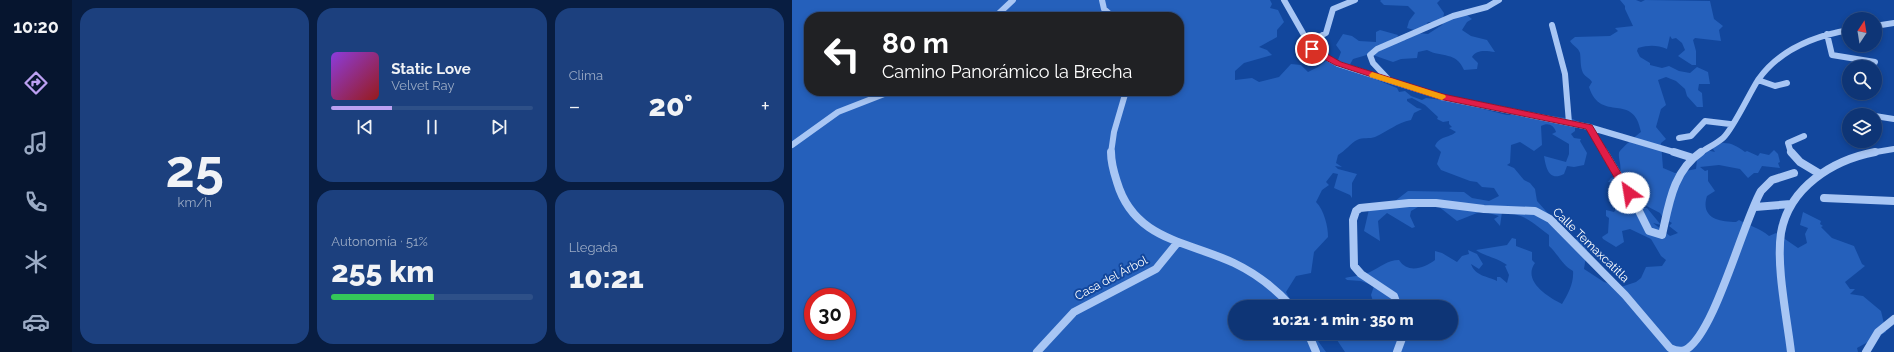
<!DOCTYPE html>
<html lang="es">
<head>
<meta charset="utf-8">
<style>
	body { margin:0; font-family:Raleway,sans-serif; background:#1c407e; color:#f1f3f6; height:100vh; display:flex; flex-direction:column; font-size:15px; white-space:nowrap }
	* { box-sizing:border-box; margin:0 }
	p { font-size:13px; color:#9babc5 }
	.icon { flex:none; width:22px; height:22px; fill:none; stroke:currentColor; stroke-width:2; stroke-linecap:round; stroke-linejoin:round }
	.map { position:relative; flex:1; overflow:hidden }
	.side { display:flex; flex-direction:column; gap:8px; padding:8px; background:#081d41; width:720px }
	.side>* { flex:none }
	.top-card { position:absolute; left:12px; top:12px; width:380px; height:84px; border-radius:16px; box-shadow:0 2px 6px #0003,0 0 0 1px #2e5088; background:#202124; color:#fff; overflow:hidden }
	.needle { width:26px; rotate:12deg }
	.fabs { position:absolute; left:1050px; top:12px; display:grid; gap:8px }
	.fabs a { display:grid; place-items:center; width:40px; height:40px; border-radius:50%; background:#0e3576; box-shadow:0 2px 6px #0003,0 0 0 1px #2e5088; font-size:20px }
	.speed { position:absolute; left:12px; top:288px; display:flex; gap:8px; font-size:20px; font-weight:700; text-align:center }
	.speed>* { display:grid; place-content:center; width:52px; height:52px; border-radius:50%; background:#0e3576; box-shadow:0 2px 6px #0003,0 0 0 1px #2e5088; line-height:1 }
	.speed .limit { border:6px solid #d22; background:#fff; color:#111 }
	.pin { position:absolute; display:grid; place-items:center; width:34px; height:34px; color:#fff; margin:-17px; border:2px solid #fff; border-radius:50%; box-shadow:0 1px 4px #0007 }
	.me { position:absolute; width:44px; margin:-22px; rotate:328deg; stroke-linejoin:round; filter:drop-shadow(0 0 3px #0008) }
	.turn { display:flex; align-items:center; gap:14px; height:84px; padding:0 12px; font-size:18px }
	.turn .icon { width:52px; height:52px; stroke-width:2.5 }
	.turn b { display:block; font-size:28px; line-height:34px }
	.big { font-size:30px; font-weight:800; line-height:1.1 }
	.side .card { flex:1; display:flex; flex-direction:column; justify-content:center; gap:6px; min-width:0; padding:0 14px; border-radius:16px; background:#1c407e }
	.side .dial { align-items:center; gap:0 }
	.dial b { font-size:52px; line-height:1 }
	.song { display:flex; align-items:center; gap:12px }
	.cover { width:48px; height:48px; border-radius:6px; background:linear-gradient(135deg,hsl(270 70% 55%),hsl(0 70% 35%)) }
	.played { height:4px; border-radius:2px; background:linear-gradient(90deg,#bca0f2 30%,#2e5088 30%) }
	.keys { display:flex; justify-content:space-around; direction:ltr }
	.heat { display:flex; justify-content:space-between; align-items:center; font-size:22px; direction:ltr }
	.charge { height:6px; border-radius:3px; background:linear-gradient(90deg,#34c759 51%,#2e5088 0) }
	.side .tiles { flex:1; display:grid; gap:8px; grid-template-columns:repeat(3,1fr) }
	.card:first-child { grid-row:span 2 }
	.trip { position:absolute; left:436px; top:300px; width:230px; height:40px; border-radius:20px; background:#0e3576; box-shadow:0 2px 6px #0003,0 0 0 1px #2e5088; font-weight:800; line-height:40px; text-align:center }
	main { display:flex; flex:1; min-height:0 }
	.tab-bar { display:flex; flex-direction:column; width:72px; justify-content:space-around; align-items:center; background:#06152f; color:#9babc5 }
	.tab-bar .icon { width:28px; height:28px }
	.tab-bar .selected { color:#bca0f2 }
	.tab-bar b { font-size:18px; color:#f1f3f6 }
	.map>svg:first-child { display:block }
	.green { fill:#2560bb; fill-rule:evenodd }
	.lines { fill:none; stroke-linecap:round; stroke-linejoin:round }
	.minor-far1 { stroke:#a8c6f4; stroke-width:6 }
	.minor { stroke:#a8c6f4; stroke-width:8 }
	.route { fill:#e11d48; stroke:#92132f }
	.slow { fill:#f59e0b }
	.labels { text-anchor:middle; stroke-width:4; stroke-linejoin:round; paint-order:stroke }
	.street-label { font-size:12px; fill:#fff; stroke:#12479d }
</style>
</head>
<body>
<main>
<nav class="tab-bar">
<b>10:20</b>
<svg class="icon selected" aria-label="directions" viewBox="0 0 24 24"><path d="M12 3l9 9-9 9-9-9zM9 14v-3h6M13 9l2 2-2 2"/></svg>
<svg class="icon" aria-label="music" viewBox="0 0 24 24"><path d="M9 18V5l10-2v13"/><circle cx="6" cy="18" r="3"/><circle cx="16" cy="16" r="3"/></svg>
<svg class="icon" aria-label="phone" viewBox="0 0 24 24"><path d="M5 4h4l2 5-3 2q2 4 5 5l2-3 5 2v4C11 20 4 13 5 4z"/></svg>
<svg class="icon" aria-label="climate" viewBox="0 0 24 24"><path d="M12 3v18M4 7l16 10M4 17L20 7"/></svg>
<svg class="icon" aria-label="car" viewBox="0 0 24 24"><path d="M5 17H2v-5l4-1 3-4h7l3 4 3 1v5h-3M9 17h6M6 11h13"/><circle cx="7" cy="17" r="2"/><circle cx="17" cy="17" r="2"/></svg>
</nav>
<section class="side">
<div class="tiles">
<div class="card dial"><b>25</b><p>km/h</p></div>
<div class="card">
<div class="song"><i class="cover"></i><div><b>Static Love</b><p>Velvet Ray</p></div></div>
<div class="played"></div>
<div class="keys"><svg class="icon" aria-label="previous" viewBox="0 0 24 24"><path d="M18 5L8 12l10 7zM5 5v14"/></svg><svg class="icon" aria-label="pause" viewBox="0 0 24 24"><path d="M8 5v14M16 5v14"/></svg><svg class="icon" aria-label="next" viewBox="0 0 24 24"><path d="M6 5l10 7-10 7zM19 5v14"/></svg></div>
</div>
<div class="card"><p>Clima</p>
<div class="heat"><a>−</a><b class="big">20°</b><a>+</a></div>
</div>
<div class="card"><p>Autonomía · 51%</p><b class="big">255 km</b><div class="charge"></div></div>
<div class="card"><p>Llegada</p><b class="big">10:21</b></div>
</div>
</section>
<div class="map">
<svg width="1102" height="352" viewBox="0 0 1102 352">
	<rect width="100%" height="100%" fill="#12479d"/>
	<path class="green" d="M0,0h478l2,4 -2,4 8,2 6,12 -7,8v7l-18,10 8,3 5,5 -28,8 -9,8v9l17,-2 7,4 20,-5 12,-13 10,1 7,7 10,-5 9,-7h11l3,-8 -5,-7 7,-11 9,2 7,5 17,1v-10l4,-2 18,5 -1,4 9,1 12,-7 10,1 14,-9 6,-10 15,-3 9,7 -5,3 -5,8 9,6 16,4 8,12c-9,-1 -18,-3 -23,5l6,6 -1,6 -13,1c-8,-19 -22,-12 -37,-20l-9,2 -1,6 -16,1 -8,3 -23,-8 -17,5 -5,9 49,20 2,4 6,-1 6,5 11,4 4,-2 25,3 56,14h38l28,4 7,4 -5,1v7l-4,3 3,4 7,1 -1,2 7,12 -3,12 -10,2 -7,-1 -3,8c-15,8 -18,-6 -20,-18l22,6 3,-8v-10l-17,-10 4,-2c-2,-7 -8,-10 -15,-6l1,19 -8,6 -14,-9 -9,3 -1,18 -3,2 7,3 10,12 6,3 5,6 2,12 31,35 20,7 -4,26 20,13 17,5 15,-5 5,-4 5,-11 16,-1 4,-6 -5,-4 -10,-17 -21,-10 -8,2 2,11 -8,5 -13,-8 -1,-2 6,-4 1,-15 -3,-2v-6l8,2 2,-3h13l2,-4 5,7 3,-5 8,1 14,17 -8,-2 17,13 8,-3 -9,-7 3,-3 -9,-5 -3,-5 -21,-11 -16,-21 -8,2 -7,-1 3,-4 9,-3c2,-11 -2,-15 -1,-22 0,-3 19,-19 22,-21 -7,-41 -40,-8 -52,-45l3,-5c-2,-4 -7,-5 -9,-9 -3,-7 -2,-13 -3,-20 -2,-6 -7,-7 -10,-12l5,-4 35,-1 8,-5 -3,-3 18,-2 -8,-17v-3l-5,-6h16l5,2 4,-2 65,1 4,18 9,7 -4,4 2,11 -26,-3 -2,2 3,11v14h-4l-14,-9 7,-6 -3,-7 -6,-5 -4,1 -2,-3 -3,13c-10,-4 -18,-4 -29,-1l-1,3 3,6 10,6v2l12,3 7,-2 10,5 11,2 7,-6 11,5 2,12h-11l-1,6 4,3 1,14h-6l-10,-11 -2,-7 -9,-8 -10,-4 -8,3 8,25 -5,4 -5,18 10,12 -5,4 2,25 12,5 21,-4 1,-9 9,-10 9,2 -4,-6c13,-6 23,-3 34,6l2,-1 11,5 2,-3 9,2 5,-5 4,4 2,8 -2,1 2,5 -18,-2 -4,7h-4l-6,5 -8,-9 -21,-4 -19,2 5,4 3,-1v11l7,10 -8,5c-7,22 12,26 29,26l3,-2c10,6 21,8 30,16l7,-3 22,15 9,-5 -2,-9 3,-6 -8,-3 3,-13 18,9 -1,3 3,2 -2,1 11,11 22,8 8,18 3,2 -20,16 5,7h5l-5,5 13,2 18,15 5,21 -29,16 1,4h-513l-8,-12v-7h14l4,3v-3h96v-26h-71l-6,-3 -3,-9 3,-9 -13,-5 -14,-1 -2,-2c8,-2 18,-2 25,-6 11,-5 17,-12 29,-12 9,14 25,8 36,0v-9l7,2 15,9 5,-6 7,-2 -1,-4 9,4 6,10 -4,5 -8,-5c4,12 16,12 26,17v-4h3l7,6 2,-8 -4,-9 2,-1c-11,-8 -21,-8 -31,-15l31,-5 5,-7 4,1v7l16,6v8l3,3c-13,18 13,34 27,41 6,-10 12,-21 11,-33 -11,-6 -15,-17 -24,-25v-11c-19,-14 -22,-20 -47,-23l-2,14 -6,-7 5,-3 -17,-5 -25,10 -19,-15 -13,-3 -14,8 -1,5 5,11 -3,1 -25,-15 -9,8 2,20 -16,-10 6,-26 25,-4 13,-10 56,1 8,6 17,3 10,-5 -5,-8 -12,-1 -5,-5 -7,-1 -29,-11 -4,-6 4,-12 -6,-6c4,-10 14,-8 21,-14l-7,-4 3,-1 -3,-3v-3l-6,1 -6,-3 1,-2 -13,-12 -13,-7 -5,1v2l10,7 5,1 -8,4 -3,7c-14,3 -23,11 -36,17 -5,2 -12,0 -18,3 -6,3 -12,11 -19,15l-2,8 6,4 -7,-1 3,3 19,5 -5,9v15l-2,-3 -16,-7 4,-14 -5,-1 -7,9 3,3 -7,5 -6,12c8,8 12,24 12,35l-14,15 -3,21 -15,3 -10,16 8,15h-59v26h83v8l8,11h-534zM17,17h370v74h-370zM21,297h34v34h-34z
		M589,0h59l-3,3 7,10 -1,7 -8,5 -4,-3h-3l-3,5 -11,3 -7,-2 2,-7 6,-8 -7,-7 -24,-1 -4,-4z"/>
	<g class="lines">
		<path class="minor-far1" d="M310,0l2,9 9,8
			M492,0l28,49 26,15 103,33 148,30 88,26
			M203,17l18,-17
			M760,25l13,49 4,49
			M1083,26l19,-3
			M1035,34l5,21 43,7
			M516,43l18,-10 7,-24 22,-9
			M597,80l-16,-17 -3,-8 7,-6 76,-33 34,-9 12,-7
			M966,80l17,6 12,-3
			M1083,116l19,3
			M797,127l16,26
			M887,138l12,-2 14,-15 25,3
			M0,145l46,-33 54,-21
			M319,153l3,-21 12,-41
			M908,153c7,-5 16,-9 23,-15 10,-9 26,-44 35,-58 21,-30 56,-44 91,-50
			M999,153l-3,-10 16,-7
			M1078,153l24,-4"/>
		<path class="minor" d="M319,152c0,10 3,21 6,30 17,58 70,59 117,81 23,11 41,25 58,44
			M812,152l31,51 14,28 13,4c7,-31 11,-64 39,-83
			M882,152l19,6
			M999,152l9,10 20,12
			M1032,198l70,3
			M963,207l36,-3
			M606,307l-4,-11 -33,-22 -7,-8 -1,-46 3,-9 4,-3 49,-5h27l48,6 51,2 15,8 75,76 45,53c4,2 10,4 15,2 29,-14 58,-128 76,-159l11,-11 22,-7
			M516,333l8,19
			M245,352l37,-40 82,-43 22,-27
			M605,352l7,-19
			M999,352c-4,-34 -15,-86 -10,-119 8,-46 52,-73 94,-81
			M1074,352l12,-20 16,-13"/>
	</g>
	<path class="route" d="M517,47h6l26,15 102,32 149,31 41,68 -4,4 -4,-1 -39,-67 -147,-30 -104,-34 -26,-14z"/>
	<path class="slow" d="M580,72l73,23 1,2 -4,3 -72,-23 -1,-2z"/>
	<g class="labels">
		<g class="street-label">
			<text transform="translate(799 245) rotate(44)" y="4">Calle Temaxcatitla</text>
			<text transform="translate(319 278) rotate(-28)" y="4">Casa del Árbol</text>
		</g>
	</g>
</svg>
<div class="fabs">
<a><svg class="needle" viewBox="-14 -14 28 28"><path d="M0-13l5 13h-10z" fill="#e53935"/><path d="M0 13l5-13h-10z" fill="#9babc5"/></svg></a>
<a><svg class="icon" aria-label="search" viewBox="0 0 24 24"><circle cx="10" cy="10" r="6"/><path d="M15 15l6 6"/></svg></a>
<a><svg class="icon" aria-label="layers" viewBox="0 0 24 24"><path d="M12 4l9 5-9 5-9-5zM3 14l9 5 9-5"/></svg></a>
</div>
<div class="speed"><div class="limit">30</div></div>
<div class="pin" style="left:520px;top:49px;background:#d93025"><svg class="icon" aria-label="arrive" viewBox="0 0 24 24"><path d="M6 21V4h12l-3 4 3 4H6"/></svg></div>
<svg class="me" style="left:837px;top:193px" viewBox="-20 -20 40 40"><circle r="19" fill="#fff"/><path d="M0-13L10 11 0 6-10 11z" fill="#e11d48"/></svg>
<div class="trip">10:21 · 1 min · 350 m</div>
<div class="top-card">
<div class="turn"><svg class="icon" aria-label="left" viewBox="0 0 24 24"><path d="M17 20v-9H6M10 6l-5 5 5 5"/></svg><div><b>80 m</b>Camino Panorámico la Brecha</div></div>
</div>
</div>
</main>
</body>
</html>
